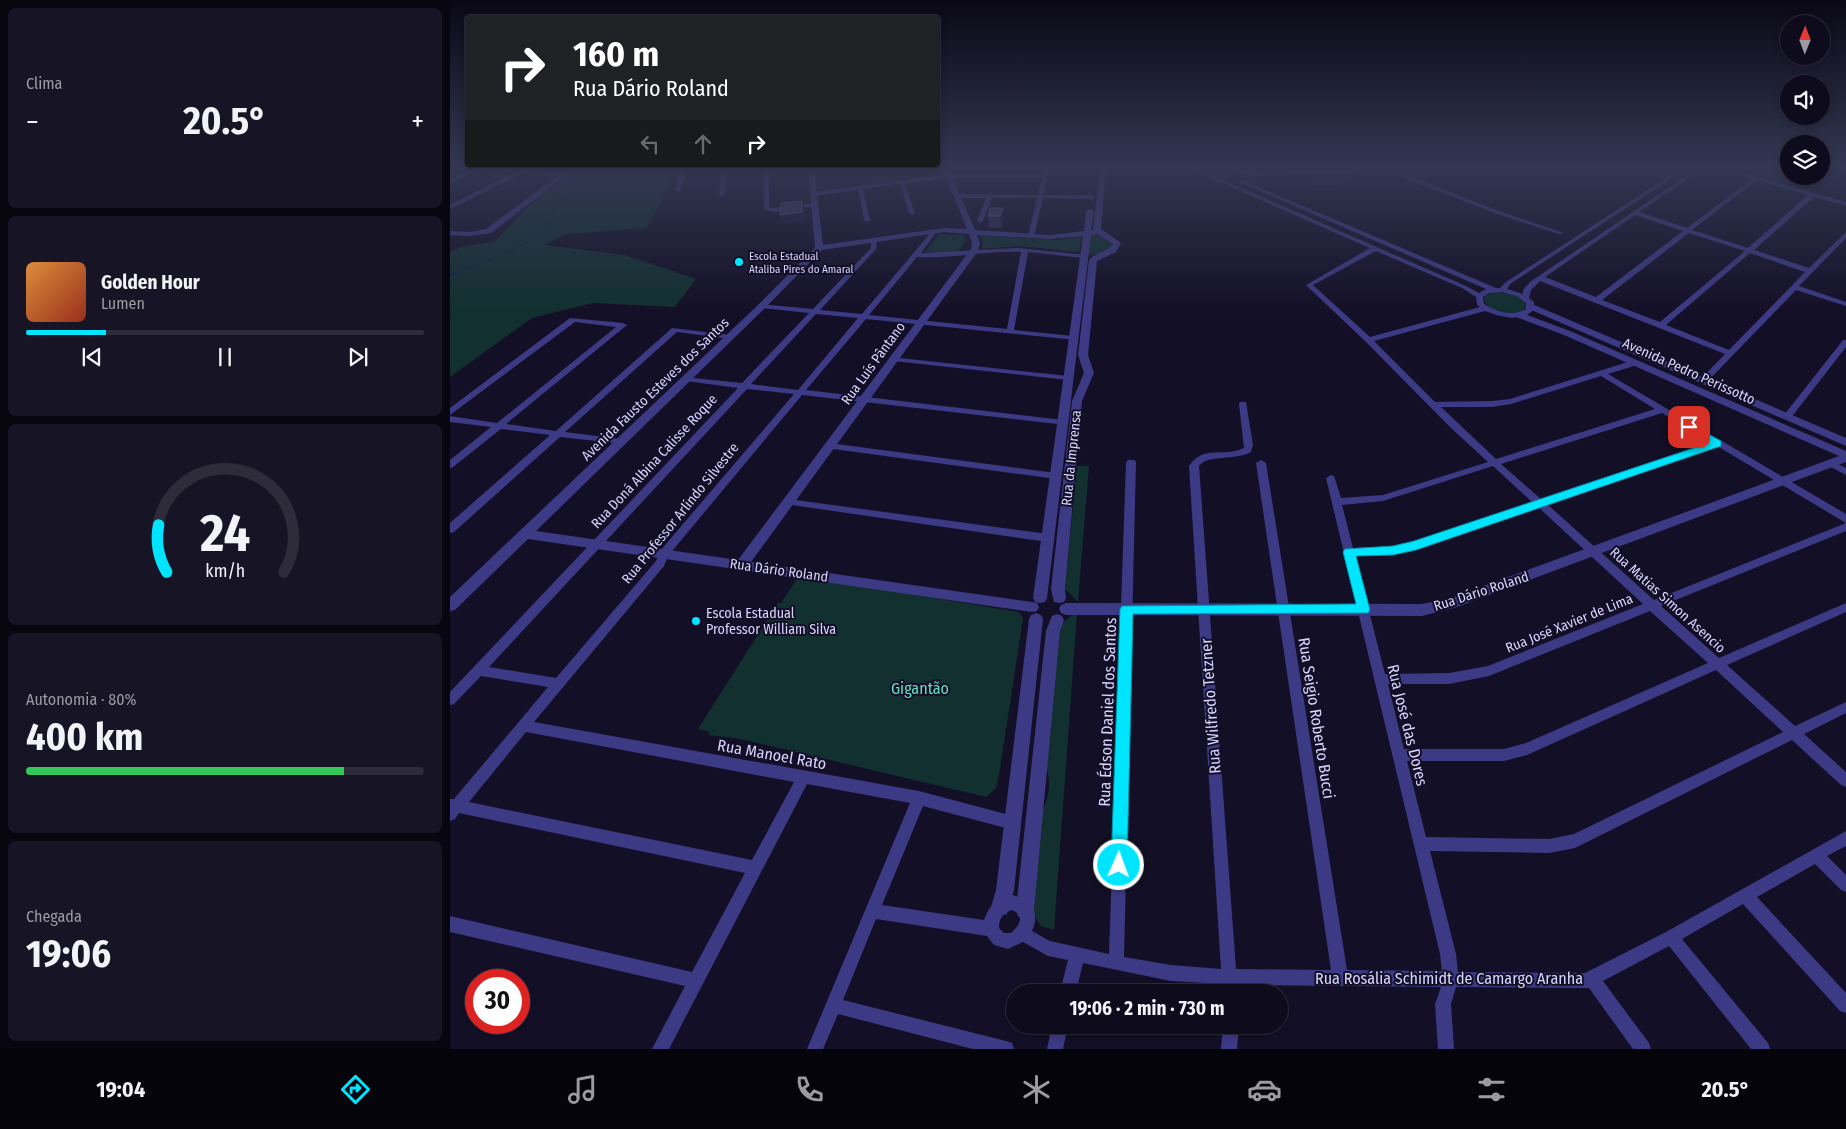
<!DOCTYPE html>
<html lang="pt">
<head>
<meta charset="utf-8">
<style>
	body { margin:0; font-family:"Fira Sans Condensed",sans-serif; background:#171425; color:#f1f3f6; height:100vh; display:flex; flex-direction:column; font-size:19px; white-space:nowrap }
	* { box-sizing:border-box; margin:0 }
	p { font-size:16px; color:#9b9ba3 }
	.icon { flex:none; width:28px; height:28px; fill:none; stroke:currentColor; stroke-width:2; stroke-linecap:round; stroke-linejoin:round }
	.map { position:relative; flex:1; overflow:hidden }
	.sheet { display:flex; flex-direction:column; gap:8px; padding:8px; background:#08060f; width:450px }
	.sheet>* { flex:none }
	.guide { position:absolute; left:15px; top:15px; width:475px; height:152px; border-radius:5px; box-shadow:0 2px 8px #0003,0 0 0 1px #2e2b3b; background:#202124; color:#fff; overflow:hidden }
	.needle { width:32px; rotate:1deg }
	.fabs { position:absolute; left:1330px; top:15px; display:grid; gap:10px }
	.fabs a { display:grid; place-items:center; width:50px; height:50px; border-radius:50%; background:#0e0b1c; box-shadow:0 2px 8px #0003,0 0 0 1px #2e2b3b; font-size:25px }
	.speed { position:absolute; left:15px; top:969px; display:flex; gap:10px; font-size:25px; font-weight:700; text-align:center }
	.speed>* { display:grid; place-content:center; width:65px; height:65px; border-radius:50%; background:#0e0b1c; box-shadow:0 2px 8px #0003,0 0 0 1px #2e2b3b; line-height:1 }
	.speed .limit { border:8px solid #d22; background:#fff; color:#111 }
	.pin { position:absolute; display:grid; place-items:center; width:42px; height:42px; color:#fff; margin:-21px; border-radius:10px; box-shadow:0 2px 8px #0006 }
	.me { position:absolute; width:55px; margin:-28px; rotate:2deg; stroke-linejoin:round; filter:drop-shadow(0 0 4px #0008) }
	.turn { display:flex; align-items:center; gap:18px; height:105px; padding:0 25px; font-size:22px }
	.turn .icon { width:65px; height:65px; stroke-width:2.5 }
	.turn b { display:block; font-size:35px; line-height:42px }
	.lanes { display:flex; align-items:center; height:48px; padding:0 25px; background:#0003; justify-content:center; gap:25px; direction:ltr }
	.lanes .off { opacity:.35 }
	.big { font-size:38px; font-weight:700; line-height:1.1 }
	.sheet .card { flex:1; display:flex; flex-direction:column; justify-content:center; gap:8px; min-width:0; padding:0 18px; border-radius:8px; background:#171425 }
	.sheet .dial { align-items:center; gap:0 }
	.dial svg { height:130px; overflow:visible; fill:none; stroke:#2e2b3b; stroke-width:7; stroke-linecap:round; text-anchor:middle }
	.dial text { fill:#f1f3f6; stroke:none }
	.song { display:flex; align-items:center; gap:15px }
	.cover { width:60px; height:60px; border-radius:8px; background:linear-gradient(135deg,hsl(30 70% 55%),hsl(10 70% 35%)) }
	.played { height:5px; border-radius:2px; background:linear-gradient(90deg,#00e5ff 20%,#2e2b3b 20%) }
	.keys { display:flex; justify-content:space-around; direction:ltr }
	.heat { display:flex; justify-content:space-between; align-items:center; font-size:28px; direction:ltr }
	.charge { height:8px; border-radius:4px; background:linear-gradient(90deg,#34c759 80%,#2e2b3b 0) }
	.trip { position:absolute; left:556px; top:984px; width:282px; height:50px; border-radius:25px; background:#0e0b1c; box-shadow:0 2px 8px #0003,0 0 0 1px #2e2b3b; font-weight:700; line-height:50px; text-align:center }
	.tab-bar { display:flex; height:80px; justify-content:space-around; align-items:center; background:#06040b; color:#9b9ba3 }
	.tab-bar .icon { width:35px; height:35px }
	.tab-bar .active { color:#00e5ff }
	.tab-bar b { font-size:22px; color:#f1f3f6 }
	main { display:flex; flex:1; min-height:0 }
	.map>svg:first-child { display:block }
	.green { fill:#12302f }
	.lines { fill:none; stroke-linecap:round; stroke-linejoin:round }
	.stream-far1 { stroke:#0c2248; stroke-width:1 }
	.stream { stroke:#0c2248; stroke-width:2 }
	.minor { fill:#3d3a85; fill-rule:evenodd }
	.tertiary { fill:#3d3a85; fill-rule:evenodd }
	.wall { fill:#312854 }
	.shaded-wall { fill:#1d163a }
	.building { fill:#433a66; stroke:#5a527e }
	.route { fill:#00e5ff; stroke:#0095a6 }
	.poi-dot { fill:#00e5ff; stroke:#130f26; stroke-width:2 }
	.labels { text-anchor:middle; stroke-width:4; stroke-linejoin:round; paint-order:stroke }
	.far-poi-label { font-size:11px; fill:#d9d4ff; stroke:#130f26; text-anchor:start }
	.street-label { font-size:14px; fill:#d9d4ff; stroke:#130f26 }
	.poi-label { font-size:14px; fill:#d9d4ff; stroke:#130f26; text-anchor:start }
	.near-park-label { font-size:16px; fill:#5fe0c0; stroke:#130f26 }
	.near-street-label { font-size:16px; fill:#d9d4ff; stroke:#130f26 }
</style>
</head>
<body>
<main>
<section class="sheet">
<div class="card"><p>Clima</p>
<div class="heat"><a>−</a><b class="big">20.5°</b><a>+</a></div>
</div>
<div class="card">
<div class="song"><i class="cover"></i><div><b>Golden Hour</b><p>Lumen</p></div></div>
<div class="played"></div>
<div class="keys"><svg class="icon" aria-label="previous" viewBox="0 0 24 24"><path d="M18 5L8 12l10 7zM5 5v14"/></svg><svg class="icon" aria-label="pause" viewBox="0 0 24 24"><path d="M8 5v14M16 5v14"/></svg><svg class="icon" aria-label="next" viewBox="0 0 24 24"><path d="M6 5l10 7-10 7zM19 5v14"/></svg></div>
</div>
<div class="card dial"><svg viewBox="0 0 100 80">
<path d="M14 69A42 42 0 1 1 86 69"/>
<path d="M14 69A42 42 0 0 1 9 40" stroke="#00e5ff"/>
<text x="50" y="56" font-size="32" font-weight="700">24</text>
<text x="50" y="72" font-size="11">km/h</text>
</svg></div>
<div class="card"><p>Autonomia · 80%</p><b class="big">400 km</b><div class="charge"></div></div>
<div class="card"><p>Chegada</p><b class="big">19:06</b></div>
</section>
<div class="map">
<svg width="1396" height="1049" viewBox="0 0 1396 1049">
	<rect width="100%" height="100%" fill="#130f26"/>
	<path class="green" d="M129,167h99l-31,61 -82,6 -21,11 81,10 71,24 -21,28 -82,-4 -61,15 -82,59v-125l11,-5 34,-6 35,-37z
		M919,167h10l-41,18 -23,1 -7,-11 45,-2z
		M489,234l24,1 3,3 -6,12 -13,3 -22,-1z
		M640,234l8,1 15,9 -1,3 -12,7 -13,1z
		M530,235l75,5 27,-4 -3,16 -61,-6 -37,3 2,-5z
		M1046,292c11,0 21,2 29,10l1,6c-11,9 -40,5 -42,-10l2,-3z
		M627,466h12l-11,136 -13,-13z
		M349,576l220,36 4,7 -24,156 -3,13 -10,9 -245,-58 -33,-4 2,-3 -12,-3 80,-126h3z
		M626,612l1,2 -23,316 -13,-4 -9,-14 8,-99c10,-11 12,-37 4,-50l17,-139z"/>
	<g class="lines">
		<path class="stream-far1" d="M1,275c32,-14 83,-27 103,-57l-1,-9 11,-14 37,-23 1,-5"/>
		<path class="stream" d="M0,275l4,-2
			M0,312v3"/>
		<path class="minor" d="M27,167h21l65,6 3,2 -3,2 -40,-4 -73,36v-4l66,-33 -33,-4 -33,15v-4z
			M230,167h6l-5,23 -3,2 -3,-2z
			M272,167h6l-3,28 -3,2 -3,-2z
			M313,167h6v40l4,1 42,-5 3,2 -1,1 -44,6 -9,-3z
			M594,167h6l-7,28h49l3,2 -3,2 -49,-1 -9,38 -3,2 -3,-2 9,-38h-45l-9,23 -3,2 -3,-2 9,-23h-29l-3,-2 3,-2 81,1 4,-17h-93l-44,6 10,29 -3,2 -3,-2 -9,-29 -37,5 7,31 -3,2 -3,-2 -6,-30 -44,6 -3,-2 3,-2 135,-18h94z
			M736,167h7l273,119 13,7 7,-4 -249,-108 5,-1 254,108h4l6,-6 177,-115h6l-179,117 -3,5 16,5v-4l7,-8 169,-115h6l-66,45 48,16 65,-49 -39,-12h8l125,35v4l-32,-9 -60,53 55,18 37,-36v6l-47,48 47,16v4l-50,-16 -90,93h-6l-1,-2 26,-27 -185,-73 -9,9 -2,8 5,4v8l-7,5 -15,3 -16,-3 -11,-4 -111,30 61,61 57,-1 18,-2 121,-38h6v4l-29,9 238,140v9l-129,-77 -170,58 107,96 192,-77v8l-185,75 58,52 127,-55v9l-119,53 68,61 51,-24v11l-42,21 42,38v15l-5,-2 -49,-45 -217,108 -26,5 -119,-2 26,103 2,18 127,1 81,-41 180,-101v15l-19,10 19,19v17l-5,-2 -26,-26 -58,33 89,96v20l-6,-2 -97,-107 -61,35 86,104 2,6h-19l-82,-103 -66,35 46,62 2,6h-18l-44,-61 -133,-1 -5,17 3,45h-16l-3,-45 6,-17 -204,-2 1,7h-16v-8l-51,-3 -88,-18 -7,29h-16l8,-32 -20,-4 -25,-14 -15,7 -14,-4 -7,-9 -111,-17 -33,81 163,41 6,2 2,6h-41l-135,-35 -15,35h-16l103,-246 -103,-19 -138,265h-17l33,-63 -235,-54v-16l242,56 53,-99 -286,-60 -4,6 -5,2v-22h4l94,-112 -67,-11 -27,28 -4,1v-13l288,-304 -52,-7h-3v-4l59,6 67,-70 -47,-5 -4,-2 1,-2 54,5 58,-61v-8l3,-2 3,2 -1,9 -56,61 42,4 65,-77 5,-7 2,-1 3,2 -16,22 97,-5 68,7 1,1 -3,2 -56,-6 -14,78 59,6h3v4l-210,-21 -60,71 257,30 4,3 -1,2 -264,-30 -134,161 -4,10 -130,156 385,69 94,25 5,2 2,5 -2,5 -5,2 -90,-24 -41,99 102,15c7,-18 12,-19 29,-25 17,7 28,16 19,36l18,10 59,13 17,-492 2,-2h6l2,2 -12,495 47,8 50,4 -32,-503c15,-22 35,-8 55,-18l-5,-44 1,-2h6l7,43 -2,7c-16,9 -43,2 -52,14l37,503 95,1 -75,-507 5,-3 5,3 81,507 95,1 -2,-17 -114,-476 5,-3 3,1 7,22 42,-3 105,-33 -37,-34 -85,-86 -60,-57 64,-37zM1307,180l51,15 -60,53 -56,-18zM1185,215l48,16 -87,66 -51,-20zM1239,233l56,18 -85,71 -58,-22zM926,251l86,37 14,9 1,8 3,2 -110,30 -57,-52zM571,252l-14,77 -138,-14 48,-58c35,2 70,-7 104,-5zM1300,253l55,19 -76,78 -63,-25zM1052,292l15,4 9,7v6c-14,8 -29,3 -42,-5l-1,-7 6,-4zM366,314l42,4 -60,72 -47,-6zM1151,376l54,33 -159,50 -55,-52h51l19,-3zM297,389l47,5 -134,157 -4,10 -100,117 -67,-11zM1212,413l48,29 -169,57 -40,-35zM1043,466l39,36 -117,40 -22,5 -40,1 -11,-43 41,-4zM1088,507l105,97 -155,62 -39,7 -64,1 -30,-118 38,-1 23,-6zM1200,611l58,52 -182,80 -22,6h-100l-16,-65h61l40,-8zM1266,670l67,62 -209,102 -25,5 -123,-2 -19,-76h97l23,-6zM76,732l268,50 -42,78 -283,-58zM562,910c13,6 8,15 -1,23h-7l-5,-5c0,-10 4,-15 13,-18z
			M776,167h7l14,5 103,-2 11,-3h8l-18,7 -98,2 -9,-1z
			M1386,167h10v4l-9,-3z
			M954,174l92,36 68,23 -5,1 -67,-22 -90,-35v-2z
			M120,318l53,5 4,2 -121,99 50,7 116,-103 58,7 4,2 -4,2 -53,-7 -112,100 55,7 3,1 1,2 -1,2 -63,-7 -106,95 -4,1v-10l100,-88 -49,-6 -48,38 -3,1v-8l41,-33 -41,-5v-6l47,7 119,-96 -41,-5 -125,93v-7z
			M1393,340h3v7l-56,72h-6l-1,-2 1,-2z
			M440,357l178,19 4,2 -4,2 -175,-19 -4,-2z
			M379,443l227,30 5,3 -5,3 -230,-31 -1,-2 1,-2z
			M1380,460l16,8v7l-19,-10 -2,-2z
			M338,499l260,35 5,4 -5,4 -263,-38 -2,-2 2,-2z
			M602,1025h16l-5,24h-16z
			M773,1025h16l-2,24h-16z"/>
		<path class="tertiary" d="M120,167h7l-86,66 -21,3 -20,-1v-4l20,1 16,-3z
			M358,167h6l9,78 121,-17 23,1 -25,-62h6l27,63 76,5 33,-4 2,-20 4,-2 4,2 -3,19h2l7,-63h6l-5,62 20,14 -5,9 -19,9 -9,94 6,18 -12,28 -17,188 1,9 -2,4 -5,1 -5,-1 -3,-13 21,-188 12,-28 -6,-18 11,-95c7,-8 19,-8 24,-16l-16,-10 -6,1 -44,363 -2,4 -5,1 -5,-1 -2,-4 50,-362 -32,3 -74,-4 3,8 -2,8 -227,311 281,40 5,1 2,4 -2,4 -5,1 -504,-73 -73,71 -5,1v-14l309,-293 56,-56zM494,232l25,2 3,9 -1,6 -233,311 -202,-29 229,-223 57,-58z
			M1082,304l314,134v8l-317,-137 -2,-2z
			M1069,312l51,19 276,120v11l-389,145 -35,9 -356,-1 -5,-2 -2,-4 2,-4 5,-2 356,1 29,-6 388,-142 -275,-121 -48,-18v-4z
			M586,613l5,2 2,4 -29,271 -7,24 -7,2 -7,-2 -2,-7 5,-17 33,-271 2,-4z
			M607,614l5,2 2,4 -4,11 -26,278 -2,7 -7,2 -7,-2 -2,-7 30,-278 6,-15z"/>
	</g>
	<path class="wall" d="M553,208l1,12 -2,8h-13l-1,-12z"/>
	<path class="shaded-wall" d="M352,201l3,9v11l-21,3 -4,-9z
		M553,208l1,12 -2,8 -2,-12z"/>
	<path class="building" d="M352,201v11l-22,3 1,-12z
		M540,208h13l-3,8h-12z"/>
	<linearGradient id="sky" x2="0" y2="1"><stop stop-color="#0a0815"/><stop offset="0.53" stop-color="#333752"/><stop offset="1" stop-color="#333752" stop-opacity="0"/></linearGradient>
	<rect width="1396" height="314" fill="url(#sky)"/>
	<path class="route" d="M1239,424l32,17v5l-305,104 -23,5 -37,1 14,54 -2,3 -235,1 -6,251 -2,6 -6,2 -6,-2 -2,-6 9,-256 2,-3 234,-2 -13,-52 2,-3 48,-3 21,-5 295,-98 -23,-14v-4z"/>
	<g class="poi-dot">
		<circle cx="289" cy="262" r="5"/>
		<circle cx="246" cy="621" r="5"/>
	</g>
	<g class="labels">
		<g class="far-poi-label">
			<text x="299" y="260">Escola Estadual<tspan x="299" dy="13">Ataliba Pires do Amaral</tspan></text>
		</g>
		<g class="street-label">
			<text transform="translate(423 363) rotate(-54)" y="5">Rua Luís Pântano</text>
			<text transform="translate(1239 371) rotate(24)" y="5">Avenida Pedro Perissotto</text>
			<text transform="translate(205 389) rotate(-44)" y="5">Avenida Fausto Esteves dos Santos</text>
			<text transform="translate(621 458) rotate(-84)" y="5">Rua da Imprensa</text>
			<text transform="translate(204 461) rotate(-47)" y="5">Rua Doná Albina Calisse Roque</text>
			<text transform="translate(230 513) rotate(-51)" y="5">Rua Professor Arlíndo Silvestre</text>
			<text transform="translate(329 570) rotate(8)" y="5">Rua Dário Roland</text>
			<text transform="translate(1031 591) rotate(-18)" y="5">Rua Dário Roland</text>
			<text transform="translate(1218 600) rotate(42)" y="5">Rua Matias Simon Asencio</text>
			<text transform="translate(1119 623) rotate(-22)" y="5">Rua José Xavier de Lima</text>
		</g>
		<g class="poi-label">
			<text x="256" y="618">Escola Estadual<tspan x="256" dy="16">Professor William Silva</tspan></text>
		</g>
		<g class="near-park-label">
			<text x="470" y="694">Gigantão</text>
		</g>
		<g class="near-street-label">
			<text transform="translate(760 706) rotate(-94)" y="6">Rua Wilfredo Tetzner</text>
			<text transform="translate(657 712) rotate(-88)" y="6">Rua Édson Daniel dos Santos</text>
			<text transform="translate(867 718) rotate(81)" y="6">Rua Seigio Roberto Bucci</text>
			<text transform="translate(958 725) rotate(76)" y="6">Rua José das Dores</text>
			<text transform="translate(322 754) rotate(10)" y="6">Rua Manoel Rato</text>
			<text x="999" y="984">Rua Rosália Schimidt de Camargo Aranha</text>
		</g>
	</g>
</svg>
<div class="fabs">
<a><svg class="needle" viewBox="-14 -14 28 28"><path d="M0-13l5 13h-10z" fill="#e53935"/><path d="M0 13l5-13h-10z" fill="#9b9ba3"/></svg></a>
<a><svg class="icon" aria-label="sound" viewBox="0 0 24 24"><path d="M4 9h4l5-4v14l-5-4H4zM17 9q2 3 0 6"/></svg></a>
<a><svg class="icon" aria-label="layers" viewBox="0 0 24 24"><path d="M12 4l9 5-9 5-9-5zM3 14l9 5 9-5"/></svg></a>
</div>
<div class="speed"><div class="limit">30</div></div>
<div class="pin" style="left:1239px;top:427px;background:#d93025"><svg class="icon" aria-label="arrive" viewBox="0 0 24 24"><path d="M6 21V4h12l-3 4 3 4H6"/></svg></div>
<svg class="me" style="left:669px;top:865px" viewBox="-20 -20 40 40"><circle r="17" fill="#00e5ff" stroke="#fff" stroke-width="3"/><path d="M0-11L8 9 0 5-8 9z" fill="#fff"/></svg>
<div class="trip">19:06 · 2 min · 730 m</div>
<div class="guide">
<div class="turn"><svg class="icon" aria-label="right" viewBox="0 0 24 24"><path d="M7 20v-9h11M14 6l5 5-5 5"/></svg><div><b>160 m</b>Rua Dário Roland</div></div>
<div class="lanes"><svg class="icon off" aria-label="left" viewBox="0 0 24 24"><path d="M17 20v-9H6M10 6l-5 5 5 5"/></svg><svg class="icon off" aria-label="ahead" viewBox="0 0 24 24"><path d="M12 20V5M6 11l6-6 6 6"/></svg><svg class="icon" aria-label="right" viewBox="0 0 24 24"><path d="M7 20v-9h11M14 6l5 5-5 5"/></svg></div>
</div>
</div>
</main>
<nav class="tab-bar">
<b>19:04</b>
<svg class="icon active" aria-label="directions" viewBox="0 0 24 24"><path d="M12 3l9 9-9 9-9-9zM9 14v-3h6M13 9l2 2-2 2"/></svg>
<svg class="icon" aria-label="music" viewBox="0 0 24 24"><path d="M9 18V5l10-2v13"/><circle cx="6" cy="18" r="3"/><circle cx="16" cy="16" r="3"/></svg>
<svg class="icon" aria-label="phone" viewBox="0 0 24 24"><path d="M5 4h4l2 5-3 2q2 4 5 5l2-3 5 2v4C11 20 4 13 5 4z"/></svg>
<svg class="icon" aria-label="climate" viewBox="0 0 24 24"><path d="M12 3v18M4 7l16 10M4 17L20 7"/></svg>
<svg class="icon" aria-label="car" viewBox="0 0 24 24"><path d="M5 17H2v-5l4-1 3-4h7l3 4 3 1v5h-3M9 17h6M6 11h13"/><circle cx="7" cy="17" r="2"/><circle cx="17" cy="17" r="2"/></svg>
<svg class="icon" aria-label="filters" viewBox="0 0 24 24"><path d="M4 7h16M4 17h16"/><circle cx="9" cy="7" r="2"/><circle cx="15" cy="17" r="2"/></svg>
<b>20.5°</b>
</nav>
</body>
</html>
